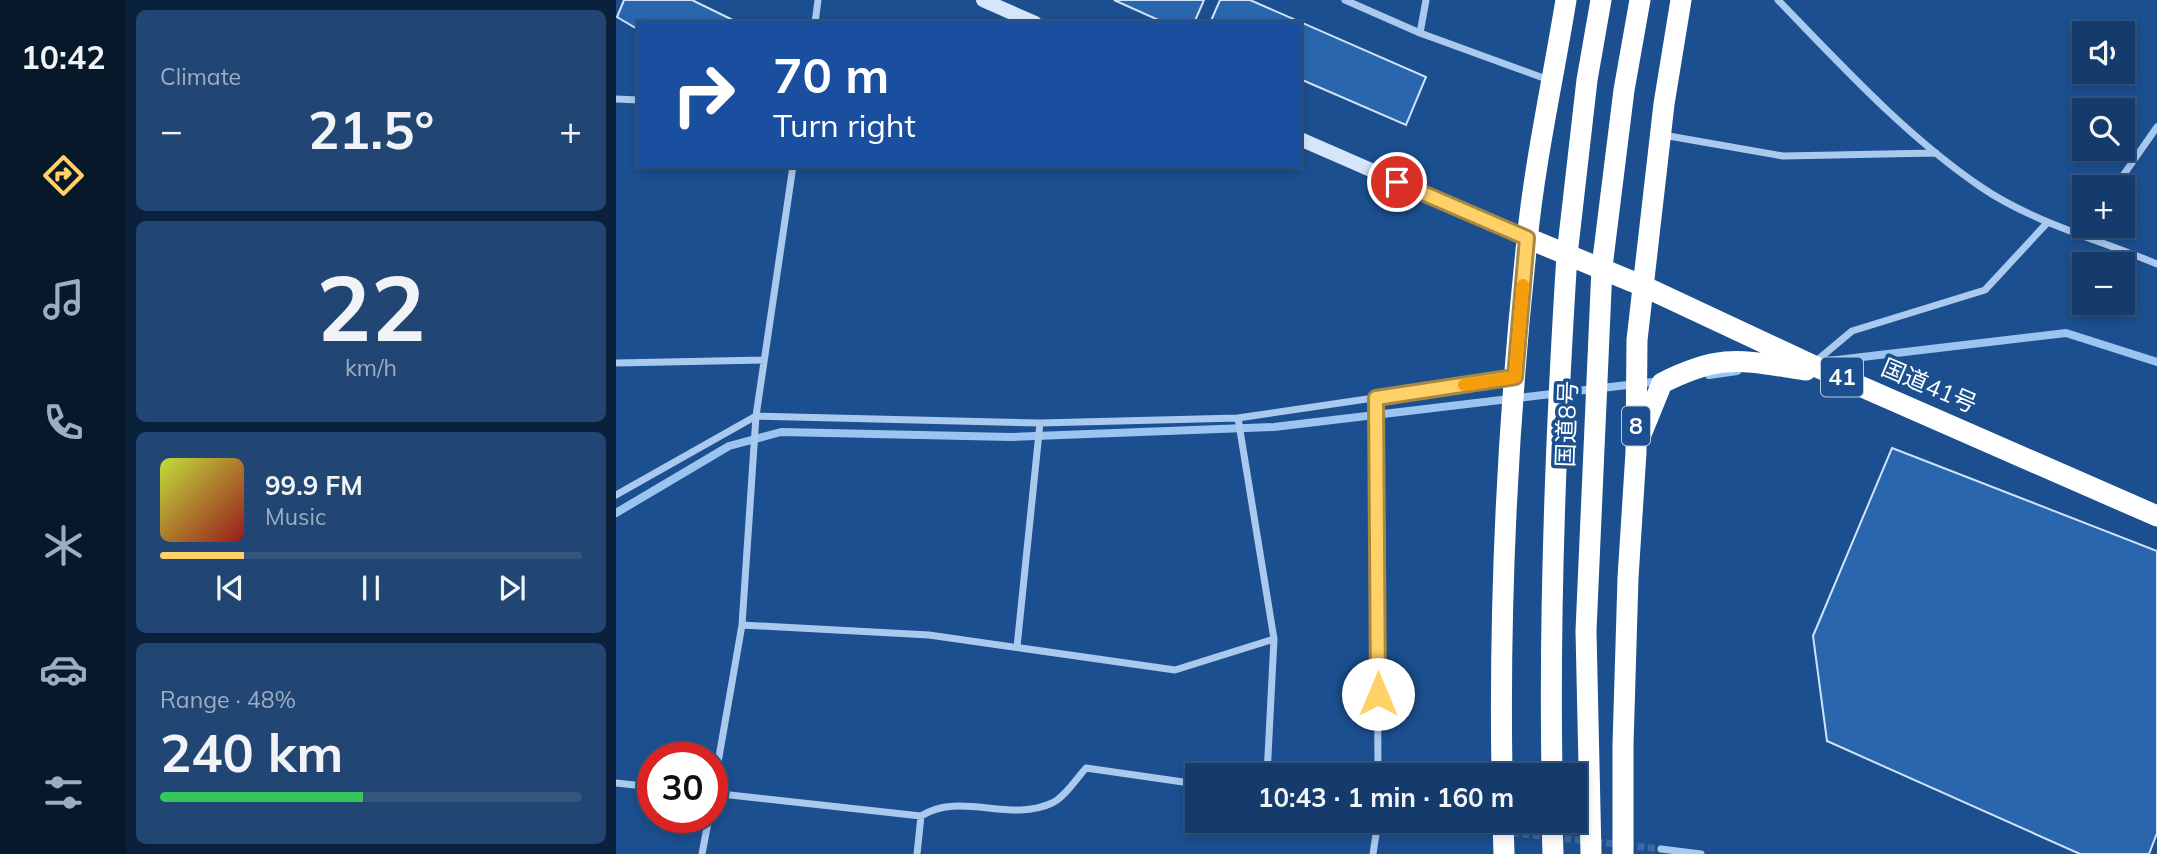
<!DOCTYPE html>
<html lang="en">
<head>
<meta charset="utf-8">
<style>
	body { margin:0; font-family:Mulish,"Noto Sans JP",sans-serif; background:#214673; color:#f1f3f6; height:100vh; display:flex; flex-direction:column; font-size:26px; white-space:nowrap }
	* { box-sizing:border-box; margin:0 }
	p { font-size:23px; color:#9dadc1 }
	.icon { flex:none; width:38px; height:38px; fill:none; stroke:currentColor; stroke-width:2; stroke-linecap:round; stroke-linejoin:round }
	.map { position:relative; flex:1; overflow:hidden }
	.drawer { display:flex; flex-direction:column; gap:10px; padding:10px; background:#0b203b; width:490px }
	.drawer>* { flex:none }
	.guide { position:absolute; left:21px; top:21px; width:665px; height:147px; border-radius:0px; box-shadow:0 4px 10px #0003,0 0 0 2px #33557e; background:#1a4fa0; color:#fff; overflow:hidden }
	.tools { position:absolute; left:1456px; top:21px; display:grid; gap:14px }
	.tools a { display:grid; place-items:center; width:63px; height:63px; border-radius:0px; background:#143b6b; box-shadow:0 4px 10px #0003,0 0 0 2px #33557e; font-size:35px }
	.speed { position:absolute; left:21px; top:742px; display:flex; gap:14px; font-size:35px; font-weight:700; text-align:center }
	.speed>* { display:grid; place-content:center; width:91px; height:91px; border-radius:50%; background:#143b6b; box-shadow:0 4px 10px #0003,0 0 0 2px #33557e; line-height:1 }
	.speed .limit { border:10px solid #d22; background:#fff; color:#111 }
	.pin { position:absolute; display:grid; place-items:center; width:60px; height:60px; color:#fff; margin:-30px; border:4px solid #fff; border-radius:50%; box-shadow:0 2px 7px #0007 }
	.me { position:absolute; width:77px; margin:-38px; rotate:0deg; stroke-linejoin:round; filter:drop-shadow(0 0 5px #0008) }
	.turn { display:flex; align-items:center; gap:24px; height:147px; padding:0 21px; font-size:32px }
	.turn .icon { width:91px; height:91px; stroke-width:2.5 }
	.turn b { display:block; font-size:49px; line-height:60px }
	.big { font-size:52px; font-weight:700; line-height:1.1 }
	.drawer .widget { flex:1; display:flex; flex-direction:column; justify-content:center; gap:10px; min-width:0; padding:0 24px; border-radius:10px; background:#214673 }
	.drawer .dial { align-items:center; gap:0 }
	.dial b { font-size:91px; line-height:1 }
	.song { display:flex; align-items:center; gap:21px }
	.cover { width:84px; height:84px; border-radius:10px; background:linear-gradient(135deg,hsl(70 70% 55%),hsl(0 70% 35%)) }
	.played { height:7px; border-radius:4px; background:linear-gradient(90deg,#ffd166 20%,#33557e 20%) }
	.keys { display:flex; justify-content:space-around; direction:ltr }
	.heat { display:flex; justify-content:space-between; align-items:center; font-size:38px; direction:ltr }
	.charge { height:10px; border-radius:5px; background:linear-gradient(90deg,#34c759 48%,#33557e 0) }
	.trip { position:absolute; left:569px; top:763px; width:402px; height:70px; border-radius:0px; background:#143b6b; box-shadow:0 4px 10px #0003,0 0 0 2px #33557e; font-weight:700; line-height:70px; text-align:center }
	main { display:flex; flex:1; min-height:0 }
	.dock { display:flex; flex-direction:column; width:126px; justify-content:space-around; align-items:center; background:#08182b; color:#9dadc1 }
	.dock .icon { width:49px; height:49px }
	.dock .active { color:#ffd166 }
	.dock b { font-size:32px; color:#f1f3f6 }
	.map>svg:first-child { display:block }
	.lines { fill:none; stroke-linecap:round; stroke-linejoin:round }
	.stream { stroke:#9cc4f0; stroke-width:8 }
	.building { fill:#2a66ad; stroke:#cfe3fa; stroke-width:2 }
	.street-tunnel { stroke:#3d69a0; stroke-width:7; stroke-dasharray:7 3.5; stroke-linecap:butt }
	.street { stroke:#a9c9ee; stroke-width:7 }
	.secondary { stroke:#d6e6fa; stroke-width:14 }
	.highway { stroke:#fff; stroke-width:21 }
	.highway-bridge { stroke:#fff; stroke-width:21 }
	.route-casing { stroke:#a68842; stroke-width:18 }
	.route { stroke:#ffd166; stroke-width:12 }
	.slow { stroke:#f59e0b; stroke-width:12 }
	.labels { text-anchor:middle; stroke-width:7; stroke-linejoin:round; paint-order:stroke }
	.shield { fill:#1b4f8f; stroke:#bbcadd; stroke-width:2 }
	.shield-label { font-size:23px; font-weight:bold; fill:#fff }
	.street-label { font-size:24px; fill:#fff; stroke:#1b4f8f }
</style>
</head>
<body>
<main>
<nav class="dock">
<b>10:42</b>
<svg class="icon active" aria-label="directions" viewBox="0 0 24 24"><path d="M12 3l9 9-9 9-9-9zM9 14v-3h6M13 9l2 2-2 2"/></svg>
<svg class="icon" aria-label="music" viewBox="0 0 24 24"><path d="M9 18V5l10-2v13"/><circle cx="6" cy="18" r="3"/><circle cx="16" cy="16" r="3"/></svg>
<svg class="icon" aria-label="phone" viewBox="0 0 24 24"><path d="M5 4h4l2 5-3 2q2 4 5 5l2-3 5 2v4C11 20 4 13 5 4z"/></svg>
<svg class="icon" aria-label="climate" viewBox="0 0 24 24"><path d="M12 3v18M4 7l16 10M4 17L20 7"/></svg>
<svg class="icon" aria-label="car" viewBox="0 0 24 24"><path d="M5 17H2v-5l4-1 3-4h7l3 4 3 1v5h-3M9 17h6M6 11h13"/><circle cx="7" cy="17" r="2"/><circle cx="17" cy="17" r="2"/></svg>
<svg class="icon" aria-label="filters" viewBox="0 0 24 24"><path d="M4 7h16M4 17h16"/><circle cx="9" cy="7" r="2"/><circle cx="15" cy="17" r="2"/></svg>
</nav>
<section class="drawer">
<div class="widget"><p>Climate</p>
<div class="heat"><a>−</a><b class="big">21.5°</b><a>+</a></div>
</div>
<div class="widget dial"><b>22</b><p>km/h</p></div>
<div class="widget">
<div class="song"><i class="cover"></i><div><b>99.9 FM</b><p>Music</p></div></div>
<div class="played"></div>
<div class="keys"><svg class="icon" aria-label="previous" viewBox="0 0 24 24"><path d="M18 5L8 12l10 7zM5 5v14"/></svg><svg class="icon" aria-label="pause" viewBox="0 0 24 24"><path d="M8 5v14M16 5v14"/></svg><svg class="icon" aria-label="next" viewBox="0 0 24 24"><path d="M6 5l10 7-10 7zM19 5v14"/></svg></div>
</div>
<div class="widget"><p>Range · 48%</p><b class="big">240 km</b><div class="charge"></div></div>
</section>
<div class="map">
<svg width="1541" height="854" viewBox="0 0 1541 854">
	<rect width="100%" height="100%" fill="#1b4f8f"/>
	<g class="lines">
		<path class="stream" d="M1204,362l246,-29 91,29
			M1093,375l28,-4
			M0,513l113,-67 52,-14 231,5 262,-10 387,-46"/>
	</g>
	<path class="building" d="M8,0h68l47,23h-100v7l-22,-13z
		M498,0h90l-10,23h-29z
		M604,0h30l176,77 -20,48 -106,-46v-56h-90z
		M1276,448l265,103v282l-8,21h-69l-253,-113 -14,-105z"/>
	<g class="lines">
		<path class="street-tunnel" d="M844,827l201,22"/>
		<path class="street" d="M729,0l75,33 129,47
			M1162,0c63,65 128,136 203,187 51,35 119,53 176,77
			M199,23l3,-23
			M804,33l6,-33
			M0,99l23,1
			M1047,135l120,21 153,-3
			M1499,187l42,-60
			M1199,362l37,-31 133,-41 62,-67
			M0,363l148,-3
			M760,398l2,377
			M622,418l36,221 -7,136
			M0,495l140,-79 284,7 198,-5 272,-40
			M126,625l187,10 246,35 99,-31
			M401,647l23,-224
			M0,783l37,4
			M96,793l209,23c38,-25 89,7 131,-13 12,-5 25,-25 34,-35l111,16
			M96,797l30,-172 14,-209 37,-250
			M773,821l71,6
			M1045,849l40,5
			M86,854l7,-37
			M301,854l4,-38
			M757,854l5,-33"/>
		<path class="secondary" d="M367,0l52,23
			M684,139l227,99"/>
		<path class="highway" d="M911,238l116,48 169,79 345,151
			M986,267l22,-177 16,-90
			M1026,432l20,-49c61,-31 81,-22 144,-13
			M886,775c-3,-178 6,-357 25,-534 8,-81 26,-161 39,-241
			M936,775c-3,-174 4,-347 15,-520
			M887,821l1,33
			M1007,854v-109l5,-167 8,-126 1,-112 27,-236 17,-104"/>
		<path class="highway-bridge" d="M951,255l20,-175 14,-80
			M936,821l1,33
			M975,854l-5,-223 16,-364"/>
	</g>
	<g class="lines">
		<g class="route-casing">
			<path id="route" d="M762,694l-2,-296 139,-21 12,-139 -130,-56"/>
		</g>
		<use href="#route" class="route"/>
		<path class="slow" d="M848,385l51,-8 8,-92"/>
	</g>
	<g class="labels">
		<g class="shield">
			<rect x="1205" y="357.5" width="42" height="39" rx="5"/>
			<rect x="1006" y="406.5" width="28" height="39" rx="5"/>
		</g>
		<g class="shield-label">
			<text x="1226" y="385">41</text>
			<text x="1020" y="434">8</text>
		</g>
		<g class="street-label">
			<text transform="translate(1313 386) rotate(23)" y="8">国道41号</text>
			<text transform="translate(951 424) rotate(-88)" y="8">国道8号</text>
		</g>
	</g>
</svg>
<div class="tools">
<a><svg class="icon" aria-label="sound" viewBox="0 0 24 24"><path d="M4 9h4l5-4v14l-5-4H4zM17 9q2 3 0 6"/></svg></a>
<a><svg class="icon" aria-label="search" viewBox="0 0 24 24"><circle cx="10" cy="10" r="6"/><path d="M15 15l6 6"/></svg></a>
<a>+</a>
<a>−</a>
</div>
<div class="speed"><div class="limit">30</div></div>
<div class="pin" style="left:781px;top:182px;background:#d93025"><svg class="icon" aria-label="arrive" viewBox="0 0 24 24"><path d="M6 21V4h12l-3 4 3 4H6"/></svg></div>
<svg class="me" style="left:762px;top:694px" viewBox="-20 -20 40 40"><circle r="19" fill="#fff"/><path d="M0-13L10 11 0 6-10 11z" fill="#ffd166"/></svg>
<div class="trip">10:43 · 1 min · 160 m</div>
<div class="guide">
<div class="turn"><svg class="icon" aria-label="right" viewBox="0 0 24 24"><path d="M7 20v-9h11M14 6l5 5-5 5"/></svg><div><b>70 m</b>Turn right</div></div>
</div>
</div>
</main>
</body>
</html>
